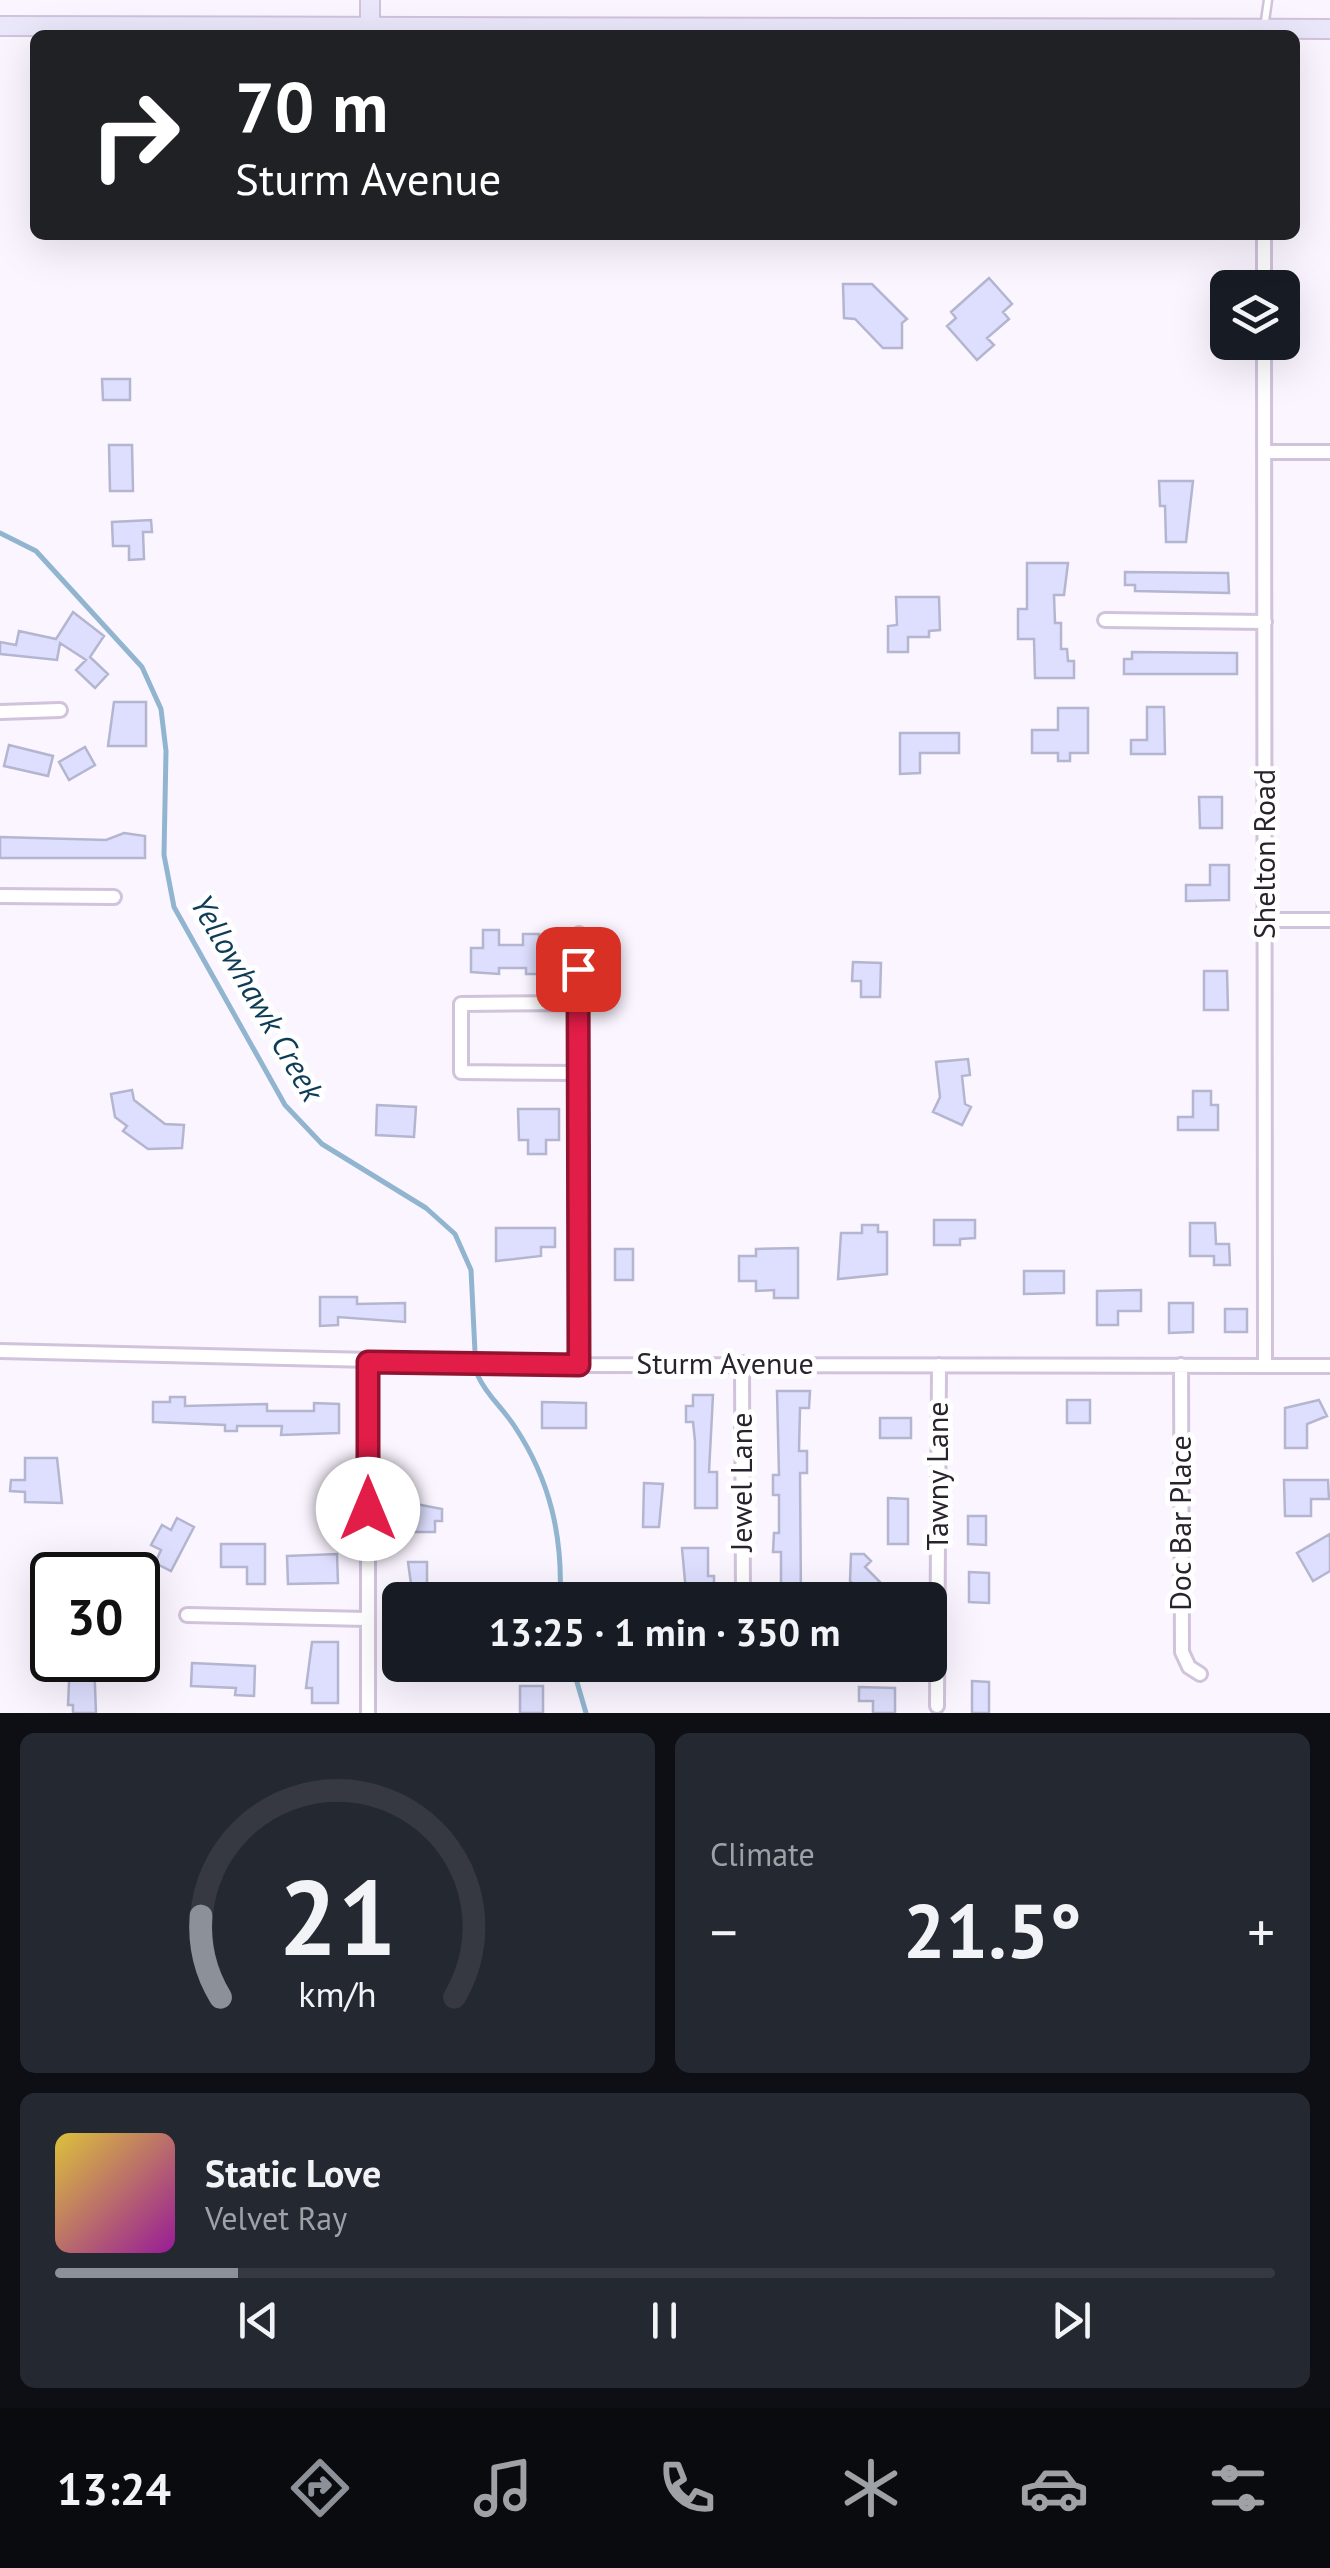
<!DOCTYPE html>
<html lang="en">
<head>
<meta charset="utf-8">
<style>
	body { margin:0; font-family:"PT Sans",sans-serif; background:#242831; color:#f1f3f6; height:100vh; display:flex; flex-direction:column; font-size:38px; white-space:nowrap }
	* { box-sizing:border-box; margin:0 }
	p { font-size:32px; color:#9ea1a6 }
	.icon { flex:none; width:55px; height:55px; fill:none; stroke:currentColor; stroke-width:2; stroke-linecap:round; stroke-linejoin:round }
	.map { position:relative; height:1713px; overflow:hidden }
	.side { display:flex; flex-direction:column; gap:20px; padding:20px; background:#0d0f14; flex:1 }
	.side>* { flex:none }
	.top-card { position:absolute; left:30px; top:30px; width:1270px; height:210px; border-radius:15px; box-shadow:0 10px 40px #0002; background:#202124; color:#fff; overflow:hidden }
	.fabs { position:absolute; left:1210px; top:270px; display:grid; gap:20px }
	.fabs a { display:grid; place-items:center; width:90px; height:90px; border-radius:15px; background:#171b24; box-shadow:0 10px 40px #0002; font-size:50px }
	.speed { position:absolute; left:30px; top:1552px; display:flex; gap:20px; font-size:50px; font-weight:700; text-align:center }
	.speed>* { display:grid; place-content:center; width:130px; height:130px; border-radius:50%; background:#171b24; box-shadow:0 10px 40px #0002; line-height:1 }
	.speed .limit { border:5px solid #111; border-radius:15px; background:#fff; color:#111 }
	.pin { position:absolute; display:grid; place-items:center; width:85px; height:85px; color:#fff; margin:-42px; border-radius:20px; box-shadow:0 5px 15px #0006 }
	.me { position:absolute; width:110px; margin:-55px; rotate:0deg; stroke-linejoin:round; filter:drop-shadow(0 0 8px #0008) }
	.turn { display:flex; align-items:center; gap:35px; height:210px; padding:0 40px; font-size:45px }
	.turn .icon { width:130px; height:130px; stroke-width:2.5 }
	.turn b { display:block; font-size:70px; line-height:85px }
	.big { font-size:75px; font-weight:800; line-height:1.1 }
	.side .tile { flex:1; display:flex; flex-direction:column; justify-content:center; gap:15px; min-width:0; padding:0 35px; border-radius:15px; background:#242831 }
	.side .dial { align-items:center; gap:0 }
	.dial svg { height:260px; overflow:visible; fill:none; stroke:#363941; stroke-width:7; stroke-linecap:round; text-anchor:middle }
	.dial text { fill:#f1f3f6; stroke:none }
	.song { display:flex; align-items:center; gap:30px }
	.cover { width:120px; height:120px; border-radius:15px; background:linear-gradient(135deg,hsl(50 70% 55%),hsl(300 70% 35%)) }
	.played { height:10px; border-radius:5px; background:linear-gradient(90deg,#8c9099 15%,#363941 15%) }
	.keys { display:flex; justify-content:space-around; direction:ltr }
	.heat { display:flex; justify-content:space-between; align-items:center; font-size:55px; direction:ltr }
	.side .tiles { flex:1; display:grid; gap:20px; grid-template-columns:1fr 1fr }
	.tile:last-child { grid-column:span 2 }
	.trip { position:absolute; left:382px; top:1582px; width:565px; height:100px; border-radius:15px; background:#171b24; box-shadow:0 10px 40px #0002; font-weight:800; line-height:100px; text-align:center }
	.tab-bar { display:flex; height:160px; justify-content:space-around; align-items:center; background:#090b0e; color:#9ea1a6 }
	.tab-bar .icon { width:70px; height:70px }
	.tab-bar .active { color:#8c9099 }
	.tab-bar b { font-size:45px; color:#f1f3f6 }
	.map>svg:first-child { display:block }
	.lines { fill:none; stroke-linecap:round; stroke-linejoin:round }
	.stream { stroke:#91b5cf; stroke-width:5 }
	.building { fill:#dedffe; stroke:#b4b5cf; stroke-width:2.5 }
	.service-casing { stroke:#d1c3db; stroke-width:11 }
	.minor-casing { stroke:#d1c3db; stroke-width:18 }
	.secondary-casing { stroke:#d1c3db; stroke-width:22 }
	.service { stroke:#fff; stroke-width:6 }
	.minor { stroke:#fff; stroke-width:12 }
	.secondary { stroke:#ebe7fa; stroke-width:18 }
	.route-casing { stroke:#92132f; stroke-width:25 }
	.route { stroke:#e11d48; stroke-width:18 }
	.labels { text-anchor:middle; stroke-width:10; stroke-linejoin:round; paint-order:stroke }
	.street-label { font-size:30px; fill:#28232c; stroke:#fff }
	.water-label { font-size:32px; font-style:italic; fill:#0e3c56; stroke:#fff }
</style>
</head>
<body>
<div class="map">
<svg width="1330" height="1713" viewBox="0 0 1330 1713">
	<rect width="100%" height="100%" fill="#fbf5ff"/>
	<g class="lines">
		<path class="stream" d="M0,533l36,18 106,116 19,42 5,42 -2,104 10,52 111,198 37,39 104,64 29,26 16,36 4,82
			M478,1376c9,20 25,32 37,51 35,53 48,109 45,173
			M572,1665l14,48"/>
	</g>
	<path class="building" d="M989,278l23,26 -9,8 6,7 -22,19 7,7 -17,15 -30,-34 9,-8 -5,-6z
		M843,284h29l35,35 -5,4v25h-19l-28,-29 -11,-1z
		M102,379h28v21h-27z
		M109,445h23l1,46h-23z
		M1159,481h34l-7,61h-20l-1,-36h-5z
		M151,520l1,12h-9l1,27 -15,1v-14h-16l-1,-24z
		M1027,563h41l-4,32h-10l1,28h6v26h6l1,12h6v17h-39l-1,-39h-16v-30h9z
		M1125,572l103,1 1,20 -94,-2v-6h-10z
		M896,597h43l1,33 -11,1v6h-21v15h-20v-26l9,-1z
		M73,612l31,24 -14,21 18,17 -13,14 -19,-18 10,-10 -26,-17 -3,17 -57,-6v-12l16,3 3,-14 37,8z
		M1132,652l105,1v21h-113v-15h8z
		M114,702h32v44h-38z
		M1147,707h17l1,47h-34v-14h16z
		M1058,708h30v45h-18v8h-12v-8h-26v-23h26z
		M900,733h59v20h-39v20l-20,1z
		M9,745l44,11 -5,20 -44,-10z
		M85,747l10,18 -26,15 -10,-18z
		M1199,797h23v31h-22z
		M124,833l21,3v22h-145v-21l106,3z
		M1210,865h19v35l-43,1v-16h24z
		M483,930h16v15h24v-11h16v8l18,6v21h-14v5h-17v-6h-27v6l-28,-2v-24h12z
		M853,962l28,1 -1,34h-19v-16h-9z
		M1204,971h23l1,39h-24z
		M968,1059l2,16 -8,1 3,28 6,3 -9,18 -29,-13 7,-15 -4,-35z
		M132,1090l2,10 31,24 19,1 -2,23 -34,1 -25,-18 4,-5 -12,-9 -4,-23z
		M1193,1091h18v14h7v25h-40v-13h15z
		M377,1105l39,2 -2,30 -38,-2z
		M518,1109h41v31h-13v14h-18v-14h-9z
		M934,1220h41v18l-15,1v6h-26z
		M1190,1223h25l1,21h13l1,21h-16v-9h-24z
		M862,1225h16v7h9v42l-49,5 3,-46h21z
		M496,1228h59v19h-14v9l-45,5z
		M798,1248v50h-24v-8l-18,1v-10h-17v-25h17v-7z
		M615,1249h18v31h-18z
		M1024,1271h40v22l-40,1z
		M1141,1290v21h-23v14h-21v-34z
		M320,1297h37v7l48,-1v19l-67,-5v8l-18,1z
		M1169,1303h24v29l-24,1z
		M1225,1309h22v23h-22z
		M777,1391h33l-1,17h-9l-1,43h8v22h-7l1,127h-20v-48h-8l1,-19h5v-38h-6v-20h6z
		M693,1395h20l-4,77h8v36h-22v-67l-2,-19h-7v-16h7z
		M170,1397h15v9l82,-2v7h47v-8l25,1v29l-58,2 1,-9h-45v5h-12v-6l-72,-3v-20h17z
		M1067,1400h23v23h-23z
		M1319,1400l8,16 -20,8v24h-22v-40z
		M542,1402l44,1v25h-44z
		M880,1418h31v20h-31z
		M25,1458h32l5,45 -37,-1v-10l-15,-1 1,-11h14z
		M1284,1480h44l1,19h-18v17h-26z
		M644,1483l19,1 -4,43h-16z
		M888,1498l20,1v45h-20z
		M416,1504l26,5v12h-7v11h-24z
		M968,1516h18v29l-18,-1z
		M177,1518l17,9 -23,44 -16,-8 6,-13 -10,-5 11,-20 9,5z
		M1330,1534v37l-17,10 -16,-28z
		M221,1544h44v40h-18v-17h-26z
		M682,1548h26v28h6v17l-28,-1z
		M337,1554l1,29 -50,1 -1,-28z
		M851,1554h13l7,7 -6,6 33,33h-28l-20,-19z
		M408,1562h19v29h-15z
		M969,1572l20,1v30l-20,-1z
		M312,1642h26v61h-26v-15h-6z
		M70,1660h24l2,53h-23v-8h-5z
		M192,1663l63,3 -1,30 -19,-1 1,-7 -45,-2z
		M972,1681l17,1v31h-17z
		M520,1686h23v27h-23z
		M859,1687l36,1v25h-22v-12h-14z"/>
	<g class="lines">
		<g class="service-casing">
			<path id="service" d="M1264,28l4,-28"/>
		</g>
		<g class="minor-casing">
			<path id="minor" d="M1264,235v53
				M1264,342l1,1023
				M1264,452h66
				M1105,620l160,2
				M0,712l60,-2
				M0,896l114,1
				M1265,920h65
				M579,934v431
				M576,1003l-115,1v68l116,1
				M0,1351l579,14 751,1
				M742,1363l1,237
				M1181,1365l1,287 7,15 11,7
				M187,1615l181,4
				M937,1706l2,-341
				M368,1713v-351"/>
		</g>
		<g class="secondary-casing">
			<path id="secondary" d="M0,26l1330,3
				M370,30v-30"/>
		</g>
		<use href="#service" class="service"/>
		<use href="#minor" class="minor"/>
		<use href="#secondary" class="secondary"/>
	</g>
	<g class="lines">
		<g class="route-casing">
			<path id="route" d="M368,1509v-147l211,3 -1,-396"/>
		</g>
		<use href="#route" class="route"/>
	</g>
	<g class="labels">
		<g class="street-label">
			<text transform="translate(1265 854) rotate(-90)" y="10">Shelton Road</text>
			<text x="725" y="1374">Sturm Avenue</text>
			<text transform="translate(938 1476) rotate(-90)" y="10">Tawny Lane</text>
			<text transform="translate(742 1482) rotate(-90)" y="10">Jewel Lane</text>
			<text transform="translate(1181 1523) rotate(-90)" y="10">Doc Bar Place</text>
		</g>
		<g class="water-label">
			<text transform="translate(257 998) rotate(60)" y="11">Yellowhawk Creek</text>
		</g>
	</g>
</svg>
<div class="fabs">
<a><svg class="icon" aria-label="layers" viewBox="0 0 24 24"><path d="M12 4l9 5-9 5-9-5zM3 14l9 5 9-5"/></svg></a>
</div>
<div class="speed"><div class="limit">30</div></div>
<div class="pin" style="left:578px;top:969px;background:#d93025"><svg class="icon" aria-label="arrive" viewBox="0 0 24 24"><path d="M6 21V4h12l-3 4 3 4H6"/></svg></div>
<svg class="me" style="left:368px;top:1509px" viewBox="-20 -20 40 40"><circle r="19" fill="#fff"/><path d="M0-13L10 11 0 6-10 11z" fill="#e11d48"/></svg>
<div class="trip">13:25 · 1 min · 350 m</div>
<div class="top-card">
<div class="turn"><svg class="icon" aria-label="right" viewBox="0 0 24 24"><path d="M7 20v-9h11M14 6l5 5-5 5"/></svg><div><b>70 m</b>Sturm Avenue</div></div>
</div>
</div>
<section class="side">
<div class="tiles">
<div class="tile dial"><svg viewBox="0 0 100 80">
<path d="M14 69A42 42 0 1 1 86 69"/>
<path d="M14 69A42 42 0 0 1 8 44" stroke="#8c9099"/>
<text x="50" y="56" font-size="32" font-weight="700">21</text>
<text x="50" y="72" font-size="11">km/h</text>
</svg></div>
<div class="tile"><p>Climate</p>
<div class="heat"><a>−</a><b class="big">21.5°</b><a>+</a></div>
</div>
<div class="tile">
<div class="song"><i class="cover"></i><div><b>Static Love</b><p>Velvet Ray</p></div></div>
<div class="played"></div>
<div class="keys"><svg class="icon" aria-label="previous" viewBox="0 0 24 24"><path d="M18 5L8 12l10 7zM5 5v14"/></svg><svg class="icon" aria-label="pause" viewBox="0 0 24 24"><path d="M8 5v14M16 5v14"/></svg><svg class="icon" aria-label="next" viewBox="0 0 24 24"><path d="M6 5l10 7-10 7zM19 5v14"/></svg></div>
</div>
</div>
</section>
<nav class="tab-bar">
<b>13:24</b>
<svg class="icon active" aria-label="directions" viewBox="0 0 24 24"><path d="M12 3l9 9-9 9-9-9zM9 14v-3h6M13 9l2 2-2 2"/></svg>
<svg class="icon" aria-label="music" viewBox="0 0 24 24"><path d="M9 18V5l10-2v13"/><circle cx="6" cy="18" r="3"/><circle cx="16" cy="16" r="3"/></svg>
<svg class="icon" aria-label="phone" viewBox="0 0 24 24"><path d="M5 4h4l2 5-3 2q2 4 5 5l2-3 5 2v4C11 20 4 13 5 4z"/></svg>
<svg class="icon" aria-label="climate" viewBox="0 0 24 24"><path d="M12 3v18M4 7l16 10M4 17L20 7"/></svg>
<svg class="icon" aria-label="car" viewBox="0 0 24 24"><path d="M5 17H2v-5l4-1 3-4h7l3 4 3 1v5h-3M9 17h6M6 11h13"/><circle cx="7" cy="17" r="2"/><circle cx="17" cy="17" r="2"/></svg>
<svg class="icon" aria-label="filters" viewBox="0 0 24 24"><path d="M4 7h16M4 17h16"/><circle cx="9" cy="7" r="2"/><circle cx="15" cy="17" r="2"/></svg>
</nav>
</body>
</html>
